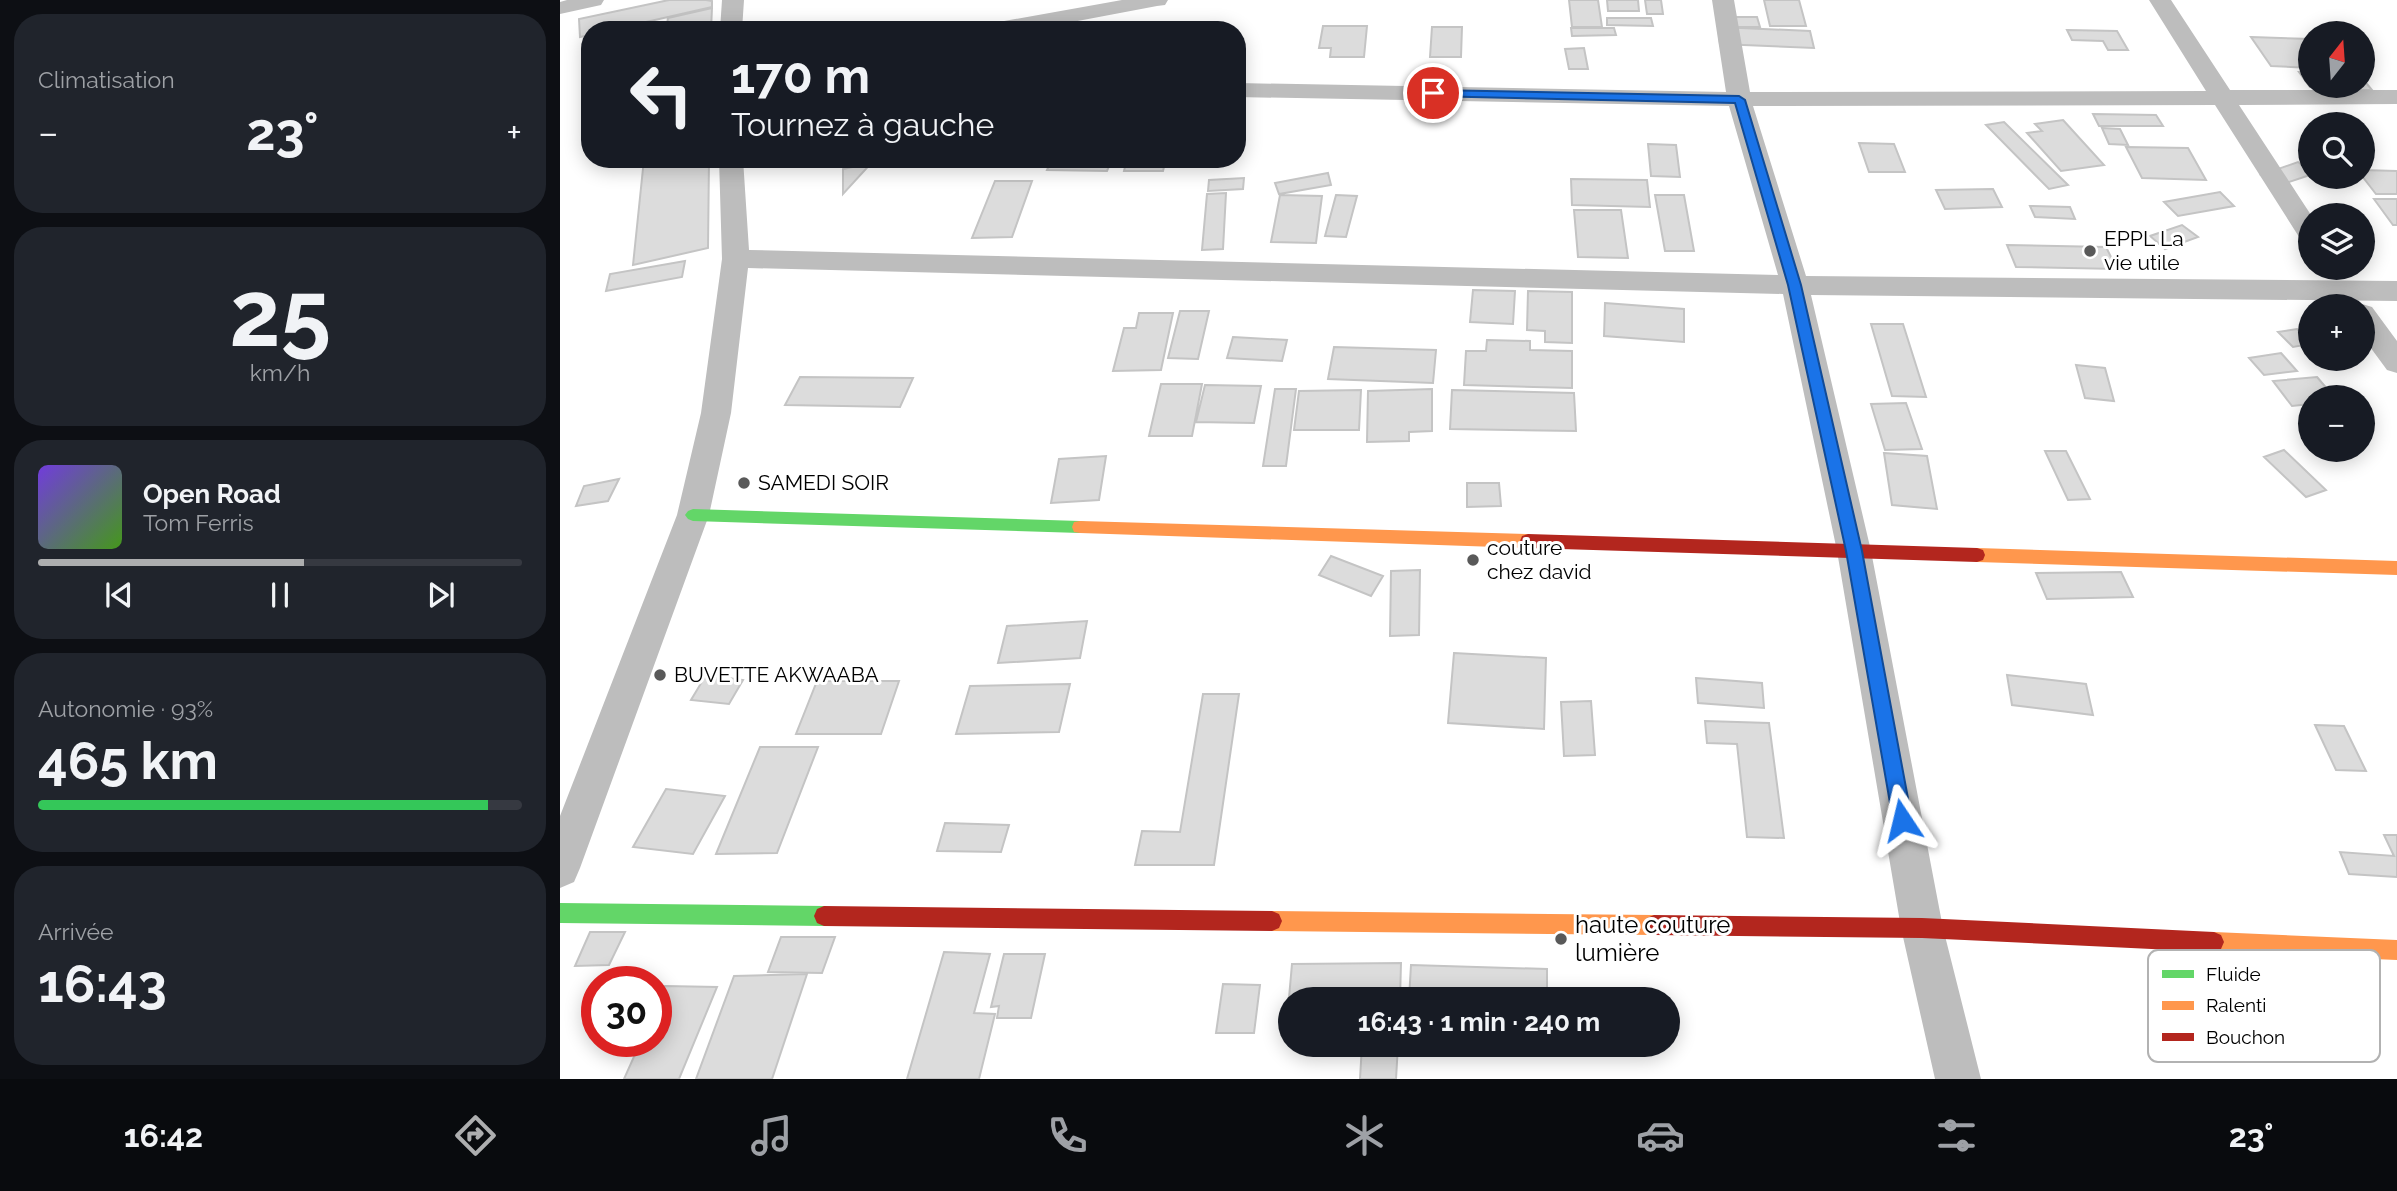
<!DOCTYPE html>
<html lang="fr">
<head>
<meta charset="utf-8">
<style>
	body { margin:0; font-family:Raleway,sans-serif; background:#20242c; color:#f1f3f6; height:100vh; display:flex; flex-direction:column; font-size:26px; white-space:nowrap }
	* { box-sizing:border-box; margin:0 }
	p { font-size:23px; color:#9ea1a6 }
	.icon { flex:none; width:38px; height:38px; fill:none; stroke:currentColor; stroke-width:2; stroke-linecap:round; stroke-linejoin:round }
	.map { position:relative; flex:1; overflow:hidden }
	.details { display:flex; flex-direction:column; gap:14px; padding:14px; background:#0d0f14; width:560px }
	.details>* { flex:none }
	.guide { position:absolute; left:21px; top:21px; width:665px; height:147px; border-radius:28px; box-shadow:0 4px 18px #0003; background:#171b24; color:#f1f3f6; overflow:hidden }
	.needle { width:46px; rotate:17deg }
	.tools { position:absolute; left:1738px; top:21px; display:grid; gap:14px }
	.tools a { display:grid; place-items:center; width:77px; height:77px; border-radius:50%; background:#171b24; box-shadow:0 4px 18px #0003; font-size:35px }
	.speed { position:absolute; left:21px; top:966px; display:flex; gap:14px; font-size:35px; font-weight:700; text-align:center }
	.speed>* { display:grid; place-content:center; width:91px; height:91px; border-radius:50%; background:#171b24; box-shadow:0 4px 18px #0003; line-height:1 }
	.speed .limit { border:10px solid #d22; background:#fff; color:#111 }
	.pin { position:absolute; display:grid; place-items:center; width:60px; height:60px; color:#fff; margin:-30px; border:4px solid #fff; border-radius:50%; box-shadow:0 2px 7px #0007 }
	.me { position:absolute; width:77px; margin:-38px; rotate:350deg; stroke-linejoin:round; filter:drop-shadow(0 0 5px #0008) }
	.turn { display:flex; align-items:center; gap:24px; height:147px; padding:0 35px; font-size:32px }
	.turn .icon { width:91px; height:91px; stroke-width:2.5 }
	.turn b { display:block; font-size:49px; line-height:60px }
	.big { font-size:52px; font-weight:700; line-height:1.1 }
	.details .card { flex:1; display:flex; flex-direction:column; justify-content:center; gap:10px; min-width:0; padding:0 24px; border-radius:28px; background:#20242c }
	.details .dial { align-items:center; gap:0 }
	.dial b { font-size:91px; line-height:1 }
	.song { display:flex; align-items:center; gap:21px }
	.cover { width:84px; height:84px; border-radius:10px; background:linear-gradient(135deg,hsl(260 70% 55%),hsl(100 70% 35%)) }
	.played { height:7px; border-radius:4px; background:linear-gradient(90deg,#adaeaf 55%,#363941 55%) }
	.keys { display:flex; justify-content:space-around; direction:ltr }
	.heat { display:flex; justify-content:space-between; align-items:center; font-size:38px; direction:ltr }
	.charge { height:10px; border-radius:5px; background:linear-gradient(90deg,#34c759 93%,#363941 0) }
	.trip { position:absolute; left:718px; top:987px; width:402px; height:70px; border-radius:35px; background:#171b24; box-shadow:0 4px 18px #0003; font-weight:700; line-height:70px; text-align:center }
	.dock { display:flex; height:112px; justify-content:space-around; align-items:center; background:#090b0e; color:#9ea1a6 }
	.dock .icon { width:49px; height:49px }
	.dock .on { color:#adaeaf }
	.dock b { font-size:32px; color:#f1f3f6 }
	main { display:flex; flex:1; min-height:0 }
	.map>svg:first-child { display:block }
	.building { fill:#dcdcdc; stroke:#c4c4c4; stroke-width:2 }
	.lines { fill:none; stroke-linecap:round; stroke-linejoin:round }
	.street { fill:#bdbdbd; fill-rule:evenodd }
	.fast { fill:#63d668; fill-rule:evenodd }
	.slow { fill:#ff974d; fill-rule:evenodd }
	.jam { fill:#b3261e; fill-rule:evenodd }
	.route { fill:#1a73e8; stroke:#114b97; stroke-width:2 }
	.poi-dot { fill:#595959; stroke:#fff; stroke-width:2.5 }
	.labels { text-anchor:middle; stroke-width:6; stroke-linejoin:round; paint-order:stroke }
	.poi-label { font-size:21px; fill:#000; stroke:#fff; text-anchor:start }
	.near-poi-label { font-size:24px; fill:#000; stroke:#fff; text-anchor:start }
	.key { fill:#fff; stroke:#b2b2b2; stroke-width:2 }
	.key-label { font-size:19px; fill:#000 }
</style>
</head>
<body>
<main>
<section class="details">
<div class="card"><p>Climatisation</p>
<div class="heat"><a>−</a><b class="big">23°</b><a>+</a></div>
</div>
<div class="card dial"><b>25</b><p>km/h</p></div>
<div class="card">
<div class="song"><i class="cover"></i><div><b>Open Road</b><p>Tom Ferris</p></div></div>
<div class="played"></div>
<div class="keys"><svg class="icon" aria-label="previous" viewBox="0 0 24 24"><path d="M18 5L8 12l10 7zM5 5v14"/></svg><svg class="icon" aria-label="pause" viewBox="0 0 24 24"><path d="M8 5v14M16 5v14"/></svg><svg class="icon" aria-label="next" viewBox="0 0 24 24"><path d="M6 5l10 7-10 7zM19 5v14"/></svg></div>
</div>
<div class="card"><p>Autonomie · 93%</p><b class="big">465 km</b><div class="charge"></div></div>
<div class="card"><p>Arrivée</p><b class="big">16:43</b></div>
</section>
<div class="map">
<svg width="1837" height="1079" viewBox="0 0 1837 1079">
	<rect width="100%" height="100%" fill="#fff"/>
	<path class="building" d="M109,0h37l6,1v6l-101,23h-21v5l-10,2 -1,-18z
		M1009,0h29l4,27h-30z
		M1047,0h31l1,11h-31z
		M1085,0h16l2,14h-16z
		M1204,0h35l7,26h-36z
		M152,8l-1,22h-45l2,-12z
		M1160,17h37l3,10h-37z
		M1047,18h44l2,8 -46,-1z
		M763,26h44l-3,31h-34l1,-9h-12z
		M872,27h30l-1,30h-31z
		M1158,27l92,4 4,17 -94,-4z
		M1011,28h43l2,7 -44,1z
		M1507,30l50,1 11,19h-20l-5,-9 -31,-1z
		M1691,37l59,2v29l-39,-2z
		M1024,48l4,21h-19l-4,-20z
		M1739,72h11v14h23l2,2 -25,-1z
		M1802,78l10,12h-32l-3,-4h25z
		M1533,114l63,1 7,11h-64z
		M1503,120l41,45 -43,6 -34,-38 15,-2 -7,-7z
		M1444,122l64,63 -19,4 -63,-64z
		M1542,128l18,1 8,16 -19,-1z
		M1299,143l35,1 11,28h-36z
		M1088,144l28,1 4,32 -29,-1z
		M1566,147l62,1 18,32 -64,-2z
		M84,159h65l-1,89 -75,17z
		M293,159h22l-32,35v-25l10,-2z
		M492,159h60l-5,12 -60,-1z
		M567,159h39l-3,12h-39z
		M1738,162l12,9v4l-33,11 -16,-11z
		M1802,170l35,1v23h-21l-14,-18z
		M768,173l3,12 -52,9 -4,-11z
		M684,178l-1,11 -35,2 1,-11z
		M1011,179l76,1 3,27 -78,-2z
		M435,181h37l-20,56 -40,1z
		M1433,189l9,18 -57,2 -9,-19z
		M1660,192l14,14 -56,10 -14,-14z
		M666,193l-3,56 -21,1 5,-56z
		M720,195l42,1 -6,47 -45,-1z
		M776,195l21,1 -11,41 -21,-1z
		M1095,195h29l10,56h-29z
		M1814,199h23v26h-4z
		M1470,206l40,1 5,12 -40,-2z
		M1014,210h47l7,48 -50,-1z
		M1622,225l16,12 -33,12 -15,-13z
		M1447,245l99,2 11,22 -101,-2z
		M125,261l-3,16 -76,14 4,-17z
		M913,290l42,1 -2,33 -43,-2z
		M968,291l44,1v51l-27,-1v-11l-18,-1z
		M1045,303l79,6v33l-80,-6z
		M620,311h29l-11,48 -30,-1z
		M579,313h34l-12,57 -48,1 11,-43h12z
		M1311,324h32l23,73 -34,-1z
		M1737,329l13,13v2l-17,3 -15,-15z
		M673,337l54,3 -5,21 -55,-3z
		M927,340l43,1v9l42,1v37l-108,-3 2,-34h20z
		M774,347l102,3 -3,33 -105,-4z
		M1721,353l16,18 -33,4 -15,-17z
		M1516,365l29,3 9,33 -29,-3z
		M240,377l113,1 -13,29 -115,-2z
		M1757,377l17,20h-24v7l-18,2 -19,-25z
		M601,384h41l-10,52h-43z
		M645,385l56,1 -7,37 -58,-1z
		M715,389h21l-10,77h-23z
		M872,389v42l-23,1v9l-42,1 1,-51z
		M801,390l-2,40h-65l5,-39z
		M892,390l122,3 2,38 -126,-2z
		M1346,403l16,46 -37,1 -14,-46z
		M1724,450l42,40 -20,7 -42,-40z
		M1485,451h21l24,48 -22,1z
		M1324,453l43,3 10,53 -45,-4z
		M546,456l-7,44 -48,3 8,-44z
		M59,479l-11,22 -32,5 8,-20z
		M907,483h32l2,23 -34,1z
		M771,556l52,20 -12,20 -52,-21z
		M860,570l-1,65 -29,1 1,-65z
		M1561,572l12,25 -86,2 -11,-26z
		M527,621l-7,37 -82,5 9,-37z
		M894,653l92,5 -2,71 -96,-6z
		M146,675l37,5 -14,24 -38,-4z
		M1447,675l79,9 7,31 -81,-10z
		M1136,678l66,5 2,25 -66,-5z
		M257,681h82l-18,53h-85z
		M510,684l-11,48 -103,2 14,-48z
		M643,694h36l-25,171h-79l7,-34 38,1z
		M1031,701l4,54 -31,1 -3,-54z
		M1145,721l64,2 15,115 -37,-1 -10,-93 -30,-1z
		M1755,725l29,1 22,45 -30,-1z
		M200,747h58l-41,106 -61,1z
		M106,789l59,7 -32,58 -60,-7z
		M385,823l64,2 -8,27 -64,-1z
		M1824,835h13v42l-48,-3 -9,-22 54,4z
		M30,932h35l-16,33 -34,1z
		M221,937h54l-13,36 -54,-1z
		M384,952l46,2 -16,59 21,1 -16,65h-72z
		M444,954h41l-14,64h-34l2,-12 -8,1z
		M841,963l-1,36 -111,-1 3,-34z
		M851,965l136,4v30h-138z
		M247,974l-35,105h-76l38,-103z
		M663,984l37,1 -6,48h-38z
		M105,986l52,1 -38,92h-55l17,-38h15v-35z
		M802,1045h36l-2,34h-36z"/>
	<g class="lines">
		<path class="street" d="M7,0h37l-3,5 -41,9v-12z
			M162,0h22l-2,30h-22z
			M562,0h46l-3,5 -8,1 -127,24h-48l3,-5 8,-2z
			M1152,0h22l16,92 456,-1 -57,-91h22l59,90h167v14l-158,1 72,110 -1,28 -9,-3 -86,-135 -462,1 53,170 591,5v20l-586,-6 60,256 72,377 38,151h-46l-34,-151 -64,-377 -54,-257 -1035,-26 -17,145 -22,102 -129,353 -6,14 -14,6v-72l117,-301 24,-102 21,-154 -3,-100h24l6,91 1029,25 -49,-169 -492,-9v-14l489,9z
			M1802,304l10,3 25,34v32l-10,-3 -25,-34v-30h-8z"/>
		<path class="fast" d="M133,509l387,12 6,1 2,5 -2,5 -6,1 -387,-12 -5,-2 -3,-4 3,-4z
			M0,903l264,3 7,3 3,7 -3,7 -7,3 -264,-3z"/>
		<path class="slow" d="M520,521l448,13 6,2 2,5 -2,5 -6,2 -448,-15 -6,-1 -2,-5 2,-5z
			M1417,548l420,13v14l-420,-13 -6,-2 -2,-5 2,-5z
			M712,911l382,4 7,3 3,7 -3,7 -7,3 -382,-4 -7,-3 -3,-7 3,-7z
			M1654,932l183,8v20l-183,-8 -7,-3 -3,-7 3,-7z"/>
		<path class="jam" d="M968,534l449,14 6,2 2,5 -2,5 -6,2 -449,-14 -6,-2 -2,-5 2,-5z
			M264,906l448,5 7,3 3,7 -3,7 -7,3 -448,-5 -7,-3 -3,-7 3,-7z
			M1094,915l268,3 292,14 7,3 3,7 -3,7 -7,3 -292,-14 -268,-3 -7,-3 -3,-7 3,-7z"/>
	</g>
	<path class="route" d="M873,90l306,6 6,4 56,185 61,266 50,269 -3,7 -7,3 -6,-3 -3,-7 -47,-269 -58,-266 -53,-182 -306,-7 -2,-3z"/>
	<g class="poi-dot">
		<circle cx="1530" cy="251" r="7"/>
		<circle cx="184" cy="483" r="7"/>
		<circle cx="913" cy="560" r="7"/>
		<circle cx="100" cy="675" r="7"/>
		<circle cx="1001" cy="939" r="7"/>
	</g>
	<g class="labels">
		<g class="poi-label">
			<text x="1544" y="246">EPPL La<tspan x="1544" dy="24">vie utile</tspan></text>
			<text x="198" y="490">SAMEDI SOIR</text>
			<text x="927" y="555">couture<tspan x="927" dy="24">chez david</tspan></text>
			<text x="114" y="682">BUVETTE AKWAABA</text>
		</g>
		<g class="near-poi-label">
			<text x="1015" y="933">haute couture<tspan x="1015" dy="28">lumière</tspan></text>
		</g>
	</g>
	<rect x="1588" y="950" width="232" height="112" rx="10" class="key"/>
	<rect x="1602" y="970" width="32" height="8" fill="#63d668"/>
	<rect x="1602" y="1001" width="32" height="9" fill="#ff974d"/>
	<rect x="1602" y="1033" width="32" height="8" fill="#b3261e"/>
	<g class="key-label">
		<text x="1646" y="981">Fluide</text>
		<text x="1646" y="1012">Ralenti</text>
		<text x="1646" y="1044">Bouchon</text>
	</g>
</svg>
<div class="tools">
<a><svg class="needle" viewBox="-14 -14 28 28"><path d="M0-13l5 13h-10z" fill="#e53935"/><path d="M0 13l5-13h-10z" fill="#9ea1a6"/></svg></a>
<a><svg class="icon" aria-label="search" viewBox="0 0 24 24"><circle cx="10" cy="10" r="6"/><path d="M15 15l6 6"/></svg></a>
<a><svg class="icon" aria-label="layers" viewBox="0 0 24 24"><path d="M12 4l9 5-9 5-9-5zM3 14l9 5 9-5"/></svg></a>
<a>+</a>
<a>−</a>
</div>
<div class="speed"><div class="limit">30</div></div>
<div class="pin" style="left:873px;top:93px;background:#d93025"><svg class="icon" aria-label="arrive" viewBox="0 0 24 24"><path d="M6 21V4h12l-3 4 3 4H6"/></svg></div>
<svg class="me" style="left:1342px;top:820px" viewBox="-20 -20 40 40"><path d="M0-17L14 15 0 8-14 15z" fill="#1a73e8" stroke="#fff" stroke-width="4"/></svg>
<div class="trip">16:43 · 1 min · 240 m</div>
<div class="guide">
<div class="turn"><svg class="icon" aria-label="left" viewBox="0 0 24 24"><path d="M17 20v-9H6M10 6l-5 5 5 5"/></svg><div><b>170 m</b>Tournez à gauche</div></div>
</div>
</div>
</main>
<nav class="dock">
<b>16:42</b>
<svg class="icon on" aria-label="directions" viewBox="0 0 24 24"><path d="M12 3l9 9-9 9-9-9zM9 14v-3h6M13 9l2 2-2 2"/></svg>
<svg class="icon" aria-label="music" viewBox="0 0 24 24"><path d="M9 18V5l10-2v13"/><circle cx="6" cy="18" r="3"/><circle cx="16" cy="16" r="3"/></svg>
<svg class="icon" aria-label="phone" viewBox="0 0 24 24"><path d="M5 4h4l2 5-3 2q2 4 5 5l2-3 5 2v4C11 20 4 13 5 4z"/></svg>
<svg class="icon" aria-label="climate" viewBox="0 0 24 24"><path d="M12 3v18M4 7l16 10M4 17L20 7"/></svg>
<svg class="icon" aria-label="car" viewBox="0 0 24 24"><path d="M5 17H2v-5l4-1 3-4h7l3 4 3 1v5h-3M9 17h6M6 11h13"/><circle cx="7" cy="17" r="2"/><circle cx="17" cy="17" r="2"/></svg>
<svg class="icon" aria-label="filters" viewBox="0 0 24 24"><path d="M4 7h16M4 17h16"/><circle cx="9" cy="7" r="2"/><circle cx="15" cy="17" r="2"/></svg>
<b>23°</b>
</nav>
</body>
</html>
